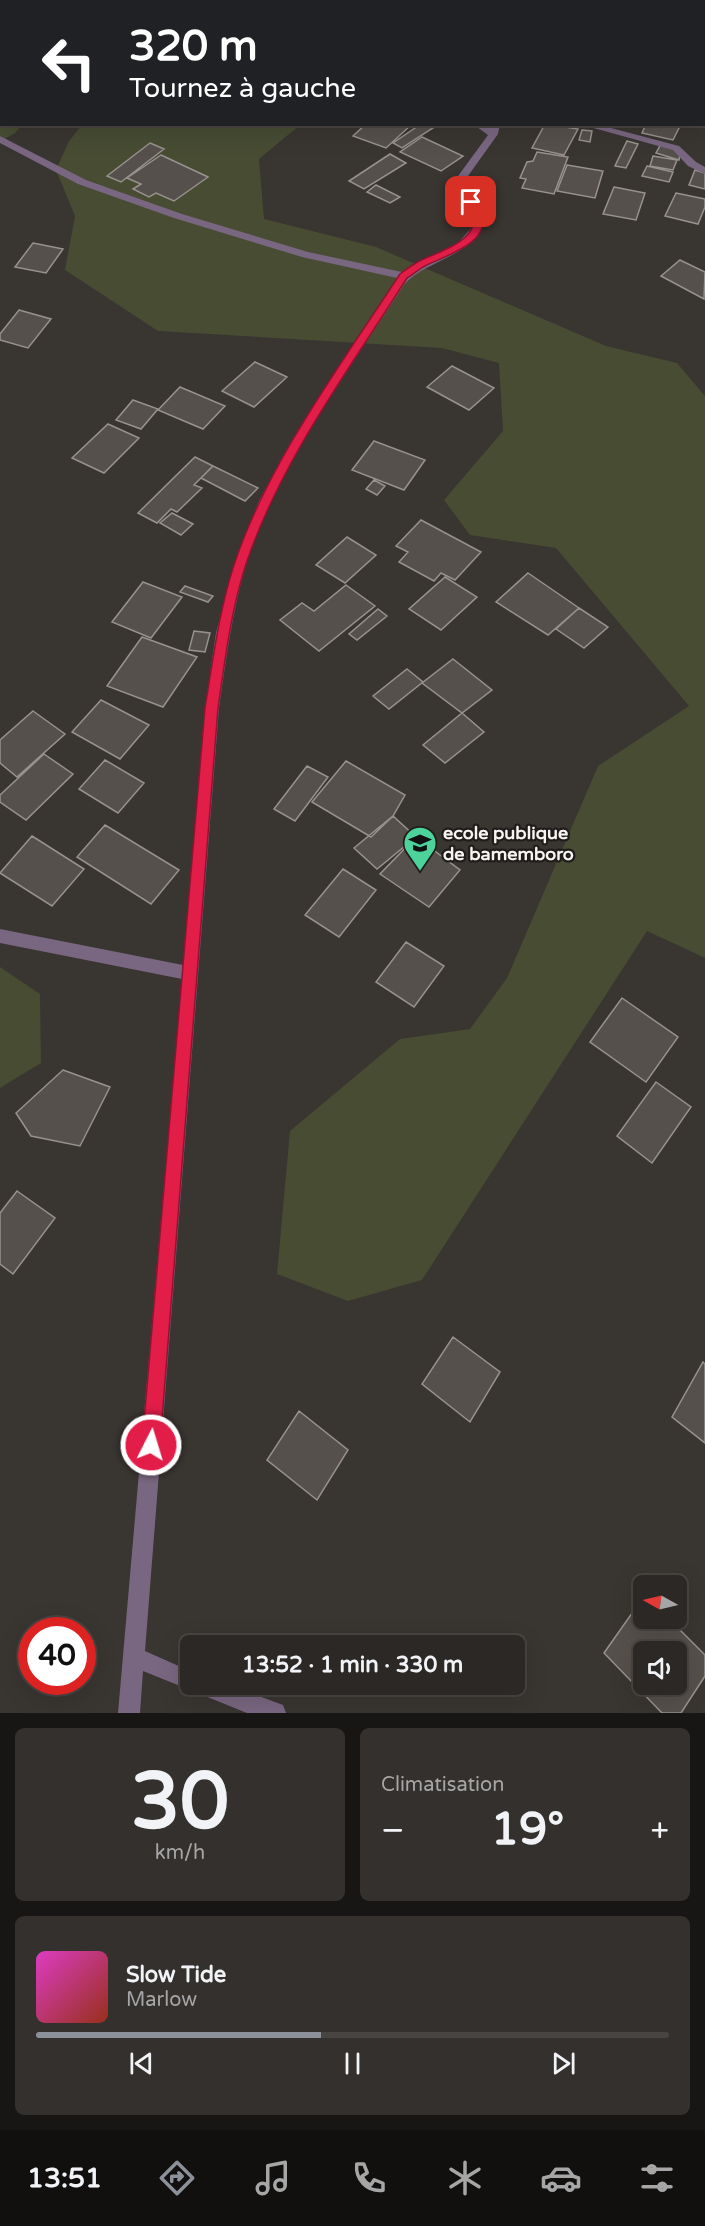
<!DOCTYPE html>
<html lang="fr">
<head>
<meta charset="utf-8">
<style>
	body { margin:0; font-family:"Varela Round",sans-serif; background:#33302d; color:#f1f3f6; height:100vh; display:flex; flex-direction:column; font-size:22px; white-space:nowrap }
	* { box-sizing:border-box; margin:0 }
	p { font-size:20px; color:#a6a6a7 }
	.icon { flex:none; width:33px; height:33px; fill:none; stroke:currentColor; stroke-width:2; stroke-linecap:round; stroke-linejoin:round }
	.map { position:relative; height:1713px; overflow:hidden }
	.side { display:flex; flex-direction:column; gap:15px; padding:15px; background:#181614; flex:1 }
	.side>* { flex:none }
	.top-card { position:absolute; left:0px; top:0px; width:705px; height:126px; box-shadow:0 6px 24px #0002,0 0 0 2px #474442; background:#202124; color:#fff; overflow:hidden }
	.needle { width:39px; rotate:278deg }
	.controls { position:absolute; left:633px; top:1575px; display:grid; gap:12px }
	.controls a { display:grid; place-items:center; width:54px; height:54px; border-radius:9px; background:#2b2825; box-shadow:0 6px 24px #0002,0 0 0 2px #474442; font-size:30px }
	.speed { position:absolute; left:18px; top:1617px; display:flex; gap:12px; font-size:30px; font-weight:700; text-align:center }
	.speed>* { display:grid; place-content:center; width:78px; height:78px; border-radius:50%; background:#2b2825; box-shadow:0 6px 24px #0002,0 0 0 2px #474442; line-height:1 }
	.speed .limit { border:9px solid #d22; background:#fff; color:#111 }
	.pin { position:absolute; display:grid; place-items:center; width:51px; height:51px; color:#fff; margin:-26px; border-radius:12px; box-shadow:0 3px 9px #0006 }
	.me { position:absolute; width:66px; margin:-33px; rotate:5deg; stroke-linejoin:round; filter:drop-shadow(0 0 4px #0008) }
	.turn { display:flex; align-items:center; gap:21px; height:126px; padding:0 30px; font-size:27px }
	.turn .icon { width:78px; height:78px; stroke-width:2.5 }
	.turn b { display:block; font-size:42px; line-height:51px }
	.big { font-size:45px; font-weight:800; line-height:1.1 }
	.side .tile { flex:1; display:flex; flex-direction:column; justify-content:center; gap:9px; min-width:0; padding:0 21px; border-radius:9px; background:#33302d }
	.side .dial { align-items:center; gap:0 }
	.dial b { font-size:78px; line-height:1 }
	.song { display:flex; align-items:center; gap:18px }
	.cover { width:72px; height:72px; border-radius:9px; background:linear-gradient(135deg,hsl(310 70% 55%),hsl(10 70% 35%)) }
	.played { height:6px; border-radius:3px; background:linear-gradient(90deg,#8c9099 45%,#474442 45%) }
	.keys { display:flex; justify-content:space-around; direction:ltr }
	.heat { display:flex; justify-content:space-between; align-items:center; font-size:33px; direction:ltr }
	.side .tiles { flex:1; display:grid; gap:15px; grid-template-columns:1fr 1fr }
	.tile:last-child { grid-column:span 2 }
	.trip { position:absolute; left:180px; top:1635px; width:345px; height:60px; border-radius:9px; background:#2b2825; box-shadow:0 6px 24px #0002,0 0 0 2px #474442; font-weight:800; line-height:60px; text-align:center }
	.tab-bar { display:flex; height:96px; justify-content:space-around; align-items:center; background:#11100f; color:#a6a6a7 }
	.tab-bar .icon { width:42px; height:42px }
	.tab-bar .current { color:#8c9099 }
	.tab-bar b { font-size:27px; color:#f1f3f6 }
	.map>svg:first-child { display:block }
	.green { fill:#474c33 }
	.building { fill:#55504c; stroke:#98928e; stroke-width:1.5; fill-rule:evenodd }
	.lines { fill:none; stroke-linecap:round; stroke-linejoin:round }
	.minor { fill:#796680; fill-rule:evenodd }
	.route { fill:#e11d48; stroke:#92132f; stroke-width:1.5 }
	.labels { text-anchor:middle; stroke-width:4.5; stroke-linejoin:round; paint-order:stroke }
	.poi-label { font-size:18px; font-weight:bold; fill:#f7f4f2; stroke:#1f1d1b; text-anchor:start }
</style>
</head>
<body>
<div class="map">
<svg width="705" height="1713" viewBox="0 0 705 1713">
	<rect width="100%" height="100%" fill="#393531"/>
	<path class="green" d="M0,0l79,1 -77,1v122l20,1 -7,8 -15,9z
		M82,125h218l-41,34 5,60 112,28 230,99 71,17 28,33v562l-58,-27 -225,349 -74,21 -71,-27 13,-143 110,-92 70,-10 37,-51 91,-212 91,-60 -133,-158 -86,-13 -26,-35 59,-69 -4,-68 -57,-15 -284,-17 -93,-61 10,-54 -19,-46 13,-29z
		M0,967l40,27 1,69 -41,25z"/>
	<path class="building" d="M366,124h44l1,1 -25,23 -33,-12z
		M421,124l15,2 -34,22 -9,-5z
		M545,124l33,5 -14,26 -32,-7z
		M646,124h35l-8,16 -31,-7z
		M582,130l10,1 -2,11 -11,-2z
		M422,137l41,19 -22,15 -41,-19z
		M627,141l11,3 -12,24 -11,-2z
		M150,143l14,6 -43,33 -14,-6z
		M661,144l14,4 5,7 -1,5 -23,-7z
		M537,152l31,5 -14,37 -32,-6 4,-9 -6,-1 7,-16 6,-1z
		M390,154l16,9 -42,26 -15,-8z
		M161,155l47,22 -34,24 -18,-8 -7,4 -16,-8 8,-5 -14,-6z
		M653,156l24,4 -4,10 -23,-4z
		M567,165l36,6 -8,27 -38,-7z
		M647,166l26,6 -4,10 -27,-6z
		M695,170l10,3v16l-16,-4z
		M376,185l24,12 -10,6 -23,-11z
		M614,187l31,6 -9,27 -33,-6z
		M676,193l29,6v8l-7,17 -33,-8z
		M33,243l30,6 -17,24 -31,-6z
		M680,260l25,12 -1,27 -43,-23z
		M19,310l32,9 -23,29 -28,-8v-6z
		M255,362l32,15 -33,30 -32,-16z
		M452,366l42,22 -25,22 -42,-23z
		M180,387l45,19 -22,23 -45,-19z
		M133,400l25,9 -17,20 -25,-9z
		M108,424l31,14 -35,35 -32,-15z
		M374,441l51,19 -21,30 -52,-20z
		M195,457l18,9 -19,19 8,3 -25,24 -6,-3 -14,14 -19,-10z
		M213,466l45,22 -13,13 -44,-23z
		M374,480l11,6 -8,9 -11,-6z
		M172,513l21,11 -12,11 -21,-12z
		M421,520l60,32 -26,28 -14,-7 -7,8 -35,-19 9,-10 -12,-6z
		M347,537l29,18 -31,28 -29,-18z
		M528,573l51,35 -31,27 -52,-33z
		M445,577l32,20 -36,33 -32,-21z
		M143,582l39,15 -31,41 -39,-16z
		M346,585l29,21 -56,45 -39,-31 22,-17 12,8z
		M185,586l28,10 -5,6 -28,-10z
		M579,608l29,19 -24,21 -28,-19z
		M378,609l9,7 -30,24 -8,-6z
		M194,631l16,2 -5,19 -16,-2z
		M142,637l55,20 -34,50 -56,-21z
		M453,659l39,31 -30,23 -40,-30z
		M407,669l16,13 -34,27 -16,-13z
		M101,700l48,25 -29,34 -48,-27z
		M33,711l32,23 -48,43 -17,-14v-23z
		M462,713l22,19 -39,31 -22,-18z
		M44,754l29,20 -47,46 -26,-18v-7z
		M105,760l39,23 -26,30 -39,-24z
		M346,761l59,34 -12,21 -22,21 -59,-35z
		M307,766l21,11 -33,44 -21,-12z
		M393,816l23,21 -39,32 -23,-21z
		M105,825l74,45 -28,34 -74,-47z
		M32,836l52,33 -32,37 -52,-33z
		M416,837l44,33 -31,37 -49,-33z
		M343,869l33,21 -37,47 -34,-22z
		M406,942l38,24 -30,41 -38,-25z
		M622,998l56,39 -32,45 -56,-40z
		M63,1070l47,17 -30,59 -49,-10 -15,-23z
		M656,1082l35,25 -39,56 -35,-27z
		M17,1191l38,27 -42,56 -13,-10v-51z
		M453,1337l47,35 -30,50 -48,-38z
		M703,1362l2,2v79l-33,-26z
		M299,1411l49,39 -31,50 -50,-40z
		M644,1596v22h24l37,37v21l-24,37h-19l-58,-60zM644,1652h32v32h-32z"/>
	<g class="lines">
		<path class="minor" d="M248,0h9l1,2h-9z
			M425,0h9l1,2h-9z
			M608,0h14l1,2h-14z
			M704,17h1v6h-1z
			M704,86h1v6h-1z
			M473,124h12l4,4 1,-4h10l-2,10 -35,49c5,11 17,18 20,30 8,40 -64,47 -81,75 -57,88 -124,176 -156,277 -14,47 -20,95 -27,143l-74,943 45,20v13h37l56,21 3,8h-39l-104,-42 -3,42h-22l64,-734 -182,-36v-14l183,36 22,-257 11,-75 18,-68 25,-64 30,-56 108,-167 -95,-21 -128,-39 -96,-34 -78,-41v-7l86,44 96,34 126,38 94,20 57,-30 14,-16 -2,-17 -18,-26 35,-48z
			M579,124h17l83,22 17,16 9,5v7l-17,-8 -15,-16z"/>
	</g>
	<path class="route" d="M471,199c5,2 10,7 11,13 10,33 -40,44 -59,55 -6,4 -11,8 -16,11 -58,92 -126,182 -161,286 -15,46 -21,96 -28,144l-58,737 -3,7 -6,2 -6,-2 -3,-7 63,-737c8,-48 14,-97 29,-143 33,-101 108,-202 166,-291 5,-4 11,-8 16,-11 23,-13 77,-24 50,-61z"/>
	<defs>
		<g id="school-pin" transform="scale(1.725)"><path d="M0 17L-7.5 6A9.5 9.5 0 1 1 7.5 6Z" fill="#4cd39b" stroke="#1f1d1b"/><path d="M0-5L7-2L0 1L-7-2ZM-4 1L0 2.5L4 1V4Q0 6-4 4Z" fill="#111"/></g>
	</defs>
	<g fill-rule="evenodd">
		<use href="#school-pin" x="420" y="843"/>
	</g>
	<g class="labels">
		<g class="poi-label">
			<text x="443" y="839">ecole publique<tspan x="443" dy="21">de bamemboro</tspan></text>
		</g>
	</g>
</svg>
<div class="controls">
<a><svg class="needle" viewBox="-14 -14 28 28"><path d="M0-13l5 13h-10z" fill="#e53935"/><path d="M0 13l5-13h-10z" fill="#a6a6a7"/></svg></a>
<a><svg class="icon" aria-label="sound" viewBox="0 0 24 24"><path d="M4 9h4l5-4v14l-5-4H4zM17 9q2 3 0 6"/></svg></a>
</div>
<div class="speed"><div class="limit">40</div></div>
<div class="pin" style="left:471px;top:202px;background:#d93025"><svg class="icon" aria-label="arrive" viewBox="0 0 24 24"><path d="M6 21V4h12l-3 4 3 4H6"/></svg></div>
<svg class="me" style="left:151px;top:1445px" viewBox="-20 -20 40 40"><circle r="17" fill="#e11d48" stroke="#fff" stroke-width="3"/><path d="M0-11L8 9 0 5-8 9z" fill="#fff"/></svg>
<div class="trip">13:52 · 1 min · 330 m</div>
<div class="top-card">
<div class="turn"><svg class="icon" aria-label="left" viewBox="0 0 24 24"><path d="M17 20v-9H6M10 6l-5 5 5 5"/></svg><div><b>320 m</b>Tournez à gauche</div></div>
</div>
</div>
<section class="side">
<div class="tiles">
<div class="tile dial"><b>30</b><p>km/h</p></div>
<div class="tile"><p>Climatisation</p>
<div class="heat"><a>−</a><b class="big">19°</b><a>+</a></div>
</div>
<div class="tile">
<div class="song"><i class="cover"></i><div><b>Slow Tide</b><p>Marlow</p></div></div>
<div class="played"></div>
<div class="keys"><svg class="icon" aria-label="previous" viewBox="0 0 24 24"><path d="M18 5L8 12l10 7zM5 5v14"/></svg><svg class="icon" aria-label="pause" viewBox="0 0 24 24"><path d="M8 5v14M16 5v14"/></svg><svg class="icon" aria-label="next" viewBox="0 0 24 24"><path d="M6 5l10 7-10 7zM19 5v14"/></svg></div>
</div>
</div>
</section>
<nav class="tab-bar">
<b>13:51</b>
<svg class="icon current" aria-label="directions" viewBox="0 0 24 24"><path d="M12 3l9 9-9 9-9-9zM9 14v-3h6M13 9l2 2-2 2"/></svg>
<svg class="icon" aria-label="music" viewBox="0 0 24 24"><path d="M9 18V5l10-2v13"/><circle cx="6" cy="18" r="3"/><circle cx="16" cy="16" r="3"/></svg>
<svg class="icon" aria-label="phone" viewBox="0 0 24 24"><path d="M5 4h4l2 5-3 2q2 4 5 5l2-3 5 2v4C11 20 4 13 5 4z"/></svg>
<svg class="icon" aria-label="climate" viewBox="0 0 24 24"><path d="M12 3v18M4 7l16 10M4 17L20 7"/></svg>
<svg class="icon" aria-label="car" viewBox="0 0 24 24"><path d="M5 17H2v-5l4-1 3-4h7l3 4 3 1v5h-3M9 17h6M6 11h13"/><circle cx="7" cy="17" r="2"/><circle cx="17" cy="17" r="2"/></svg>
<svg class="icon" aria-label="filters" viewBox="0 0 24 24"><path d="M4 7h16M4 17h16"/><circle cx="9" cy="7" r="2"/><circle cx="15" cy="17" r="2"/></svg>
</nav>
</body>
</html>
